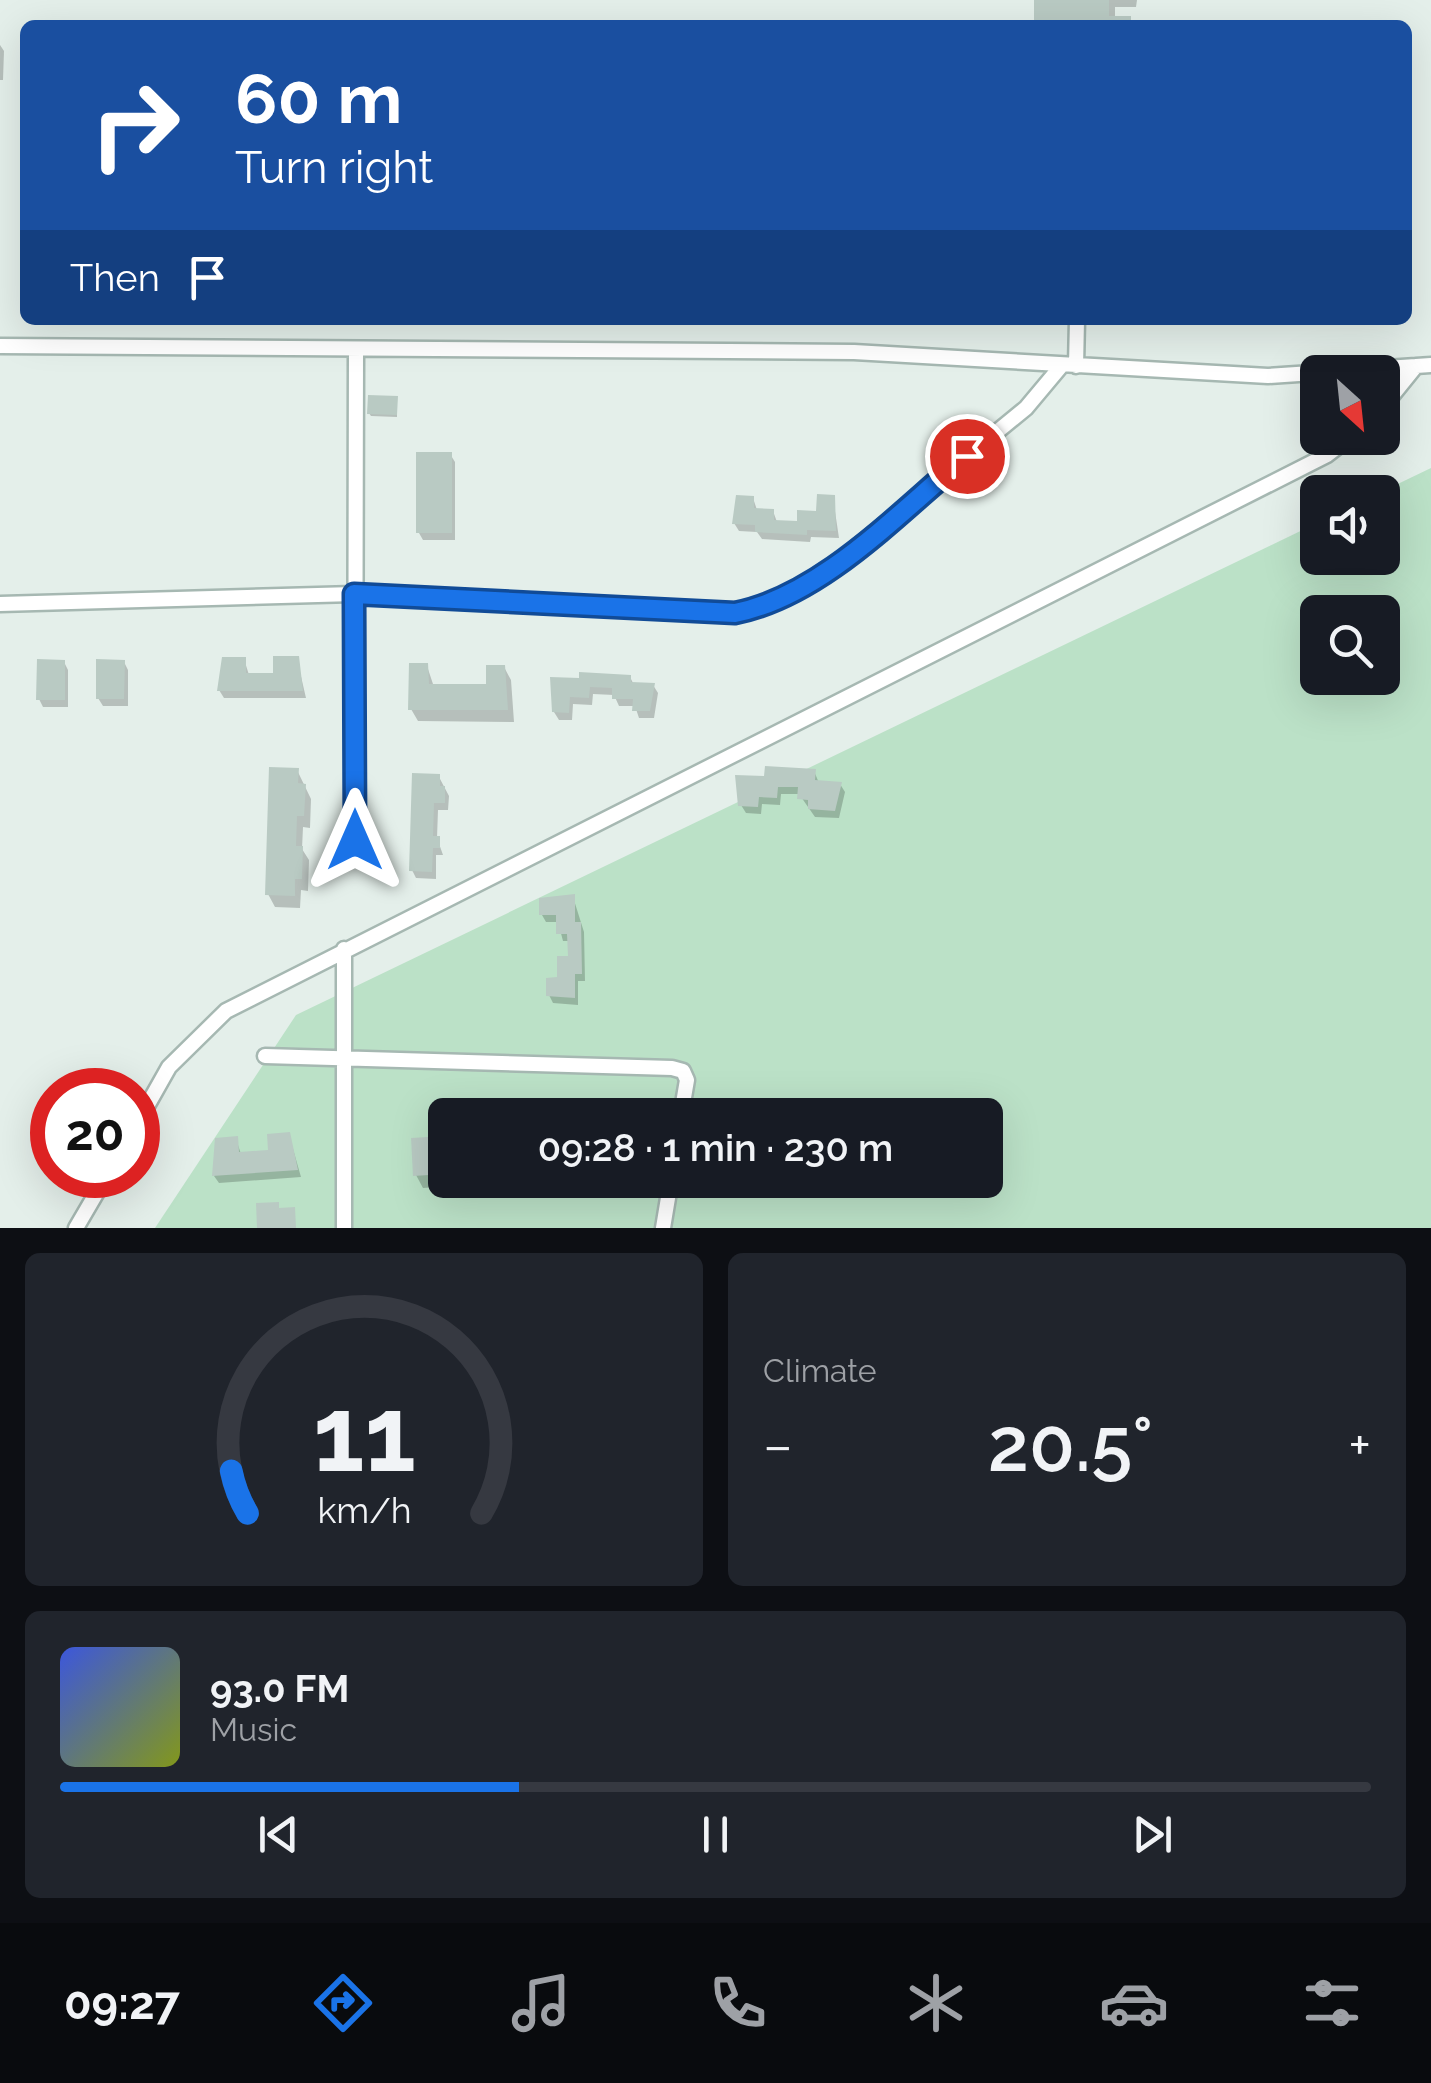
<!DOCTYPE html>
<html lang="en">
<head>
<meta charset="utf-8">
<style>
	body { margin:0; font-family:Raleway,sans-serif; background:#20242c; color:#f1f3f6; height:100vh; display:flex; flex-direction:column; font-size:38px; white-space:nowrap }
	* { box-sizing:border-box; margin:0 }
	p { font-size:32px; color:#9ea1a6 }
	.icon { flex:none; width:55px; height:55px; fill:none; stroke:currentColor; stroke-width:2; stroke-linecap:round; stroke-linejoin:round }
	.map { position:relative; height:1228px; overflow:hidden }
	.sheet { display:flex; flex-direction:column; gap:25px; padding:25px; background:#0d0f14; flex:1 }
	.sheet>* { flex:none }
	.guide { position:absolute; left:20px; top:20px; width:1392px; height:305px; border-radius:15px; box-shadow:0 10px 40px #0002; background:#1a4fa0; color:#fff; overflow:hidden }
	.needle { width:65px; rotate:153deg }
	.fabs { position:absolute; left:1300px; top:355px; display:grid; gap:20px }
	.fabs a { display:grid; place-items:center; width:100px; height:100px; border-radius:15px; background:#171b24; box-shadow:0 10px 40px #0002; font-size:50px }
	.speed { position:absolute; left:30px; top:1068px; display:flex; gap:20px; font-size:50px; font-weight:700; text-align:center }
	.speed>* { display:grid; place-content:center; width:130px; height:130px; border-radius:50%; background:#171b24; box-shadow:0 10px 40px #0002; line-height:1 }
	.speed .limit { border:15px solid #d22; background:#fff; color:#111 }
	.pin { position:absolute; display:grid; place-items:center; width:85px; height:85px; color:#fff; margin:-42px; border:5px solid #fff; border-radius:50%; box-shadow:0 2px 10px #0007 }
	.me { position:absolute; width:110px; margin:-55px; rotate:0deg; stroke-linejoin:round; filter:drop-shadow(0 0 8px #0008) }
	.turn { display:flex; align-items:center; gap:35px; height:210px; padding:0 50px; font-size:45px }
	.turn .icon { width:130px; height:130px; stroke-width:2.5 }
	.turn b { display:block; font-size:70px; line-height:85px }
	.then { display:flex; align-items:center; height:95px; padding:0 50px; background:#0003; gap:20px; font-size:38px }
	.big { font-size:75px; font-weight:600; line-height:1.1 }
	.sheet .tile { flex:1; display:flex; flex-direction:column; justify-content:center; gap:15px; min-width:0; padding:0 35px; border-radius:15px; background:#20242c }
	.sheet .dial { align-items:center; gap:0 }
	.dial svg { height:260px; overflow:visible; fill:none; stroke:#363941; stroke-width:7; stroke-linecap:round; text-anchor:middle }
	.dial text { fill:#f1f3f6; stroke:none }
	.song { display:flex; align-items:center; gap:30px }
	.cover { width:120px; height:120px; border-radius:15px; background:linear-gradient(135deg,hsl(230 70% 55%),hsl(70 70% 35%)) }
	.played { height:10px; border-radius:5px; background:linear-gradient(90deg,#1a73e8 35%,#363941 35%) }
	.keys { display:flex; justify-content:space-around; direction:ltr }
	.heat { display:flex; justify-content:space-between; align-items:center; font-size:55px; direction:ltr }
	.sheet .tiles { flex:1; display:grid; gap:25px; grid-template-columns:1fr 1fr }
	.tile:last-child { grid-column:span 2 }
	.trip { position:absolute; left:428px; top:1098px; width:575px; height:100px; border-radius:15px; background:#171b24; box-shadow:0 10px 40px #0002; font-weight:600; line-height:100px; text-align:center }
	.tabs { display:flex; height:160px; justify-content:space-around; align-items:center; background:#090b0e; color:#9ea1a6 }
	.tabs .icon { width:70px; height:70px }
	.tabs .current { color:#1a73e8 }
	.tabs b { font-size:45px; color:#f1f3f6 }
	.map>svg:first-child { display:block }
	.green { fill:#bbe1c7; fill-rule:evenodd }
	.shadow { fill:#0003 }
	.building { fill:#b9cac3 }
	.lines { fill:none; stroke-linecap:round; stroke-linejoin:round }
	.service-casing { stroke:#a6b8b2; stroke-width:19 }
	.service { stroke:#fff; stroke-width:14 }
	.route-casing { stroke:#114b97; stroke-width:25 }
	.route { stroke:#1a73e8; stroke-width:18 }
</style>
</head>
<body>
<div class="map">
<svg width="1431" height="1228" viewBox="0 0 1431 1228">
	<rect width="100%" height="100%" fill="#e4efea"/>
	<path class="green" d="M1431,468v760h-1276l141,-213 1021,-492 1,35h64l-1,-66zM1318,612h64v66h-64zM445,1115h540v65h-540z"/>
	<path class="shadow" d="M1037,0h100l-1,7h-21v12h14l4,6h-96z
		M0,45l4,6 -1,29h-3z
		M397,399v18l-26,-1 -2,-3z
		M450,454l5,8v78h-32l-4,-7z
		M753,498l4,12 16,1 4,11 22,1 19,-10 15,-15 6,40 -28,-1 -1,5 -48,-3 -5,-7 -18,-1 -5,-8z
		M244,659l5,16 27,1 21,-17 9,39h-82l-5,-8z
		M64,662l4,8v37h-25l-4,-8z
		M124,662l4,8v36h-25l-5,-8z
		M427,666l7,21h55l15,-20 7,13 3,42 -96,-1 -7,-12z
		M630,677l4,8h19l5,8 -4,25h-15l-4,-12h-16l-5,-11 -21,-1 -1,11 -19,-1 -1,16h-13l-5,-8 -1,-32z
		M297,770l14,29 -1,29 -7,-1 -1,22 7,11 -1,31 -7,-1 -1,18 -25,-1 -7,-13z
		M814,771l5,12 21,1 5,8 -6,26 -24,-1 -16,-23h-18l-1,11 -18,-1 -1,10 -15,-1 -5,-8 26,-26z
		M439,777l10,19 -1,14h-10l-1,28 6,17h-7v24l-20,-1 -4,-8z
		M573,897l11,35 1,49h-7v24l-25,-2 -4,-8 21,-36v-18h-7l-5,-19h-12l-4,-7z
		M289,1135l12,42 -82,6 -5,-7 22,-37 5,15 30,-2z
		M445,1139v41l68,2 -90,6 -7,-13z"/>
	<path class="building" d="M1034,0h75v16h22v9h-97z
		M368,395l30,1 -1,19 -30,-1z
		M416,452h36v81h-36z
		M817,494l18,1 1,36 -29,-1v5l-52,-3v-7l-23,-1 4,-29 18,1v12l20,1v11l23,1v-11l19,1z
		M273,656h26l4,35h-86l5,-34h24v16h27z
		M37,659l28,1v40h-29z
		M96,659l29,1 -1,39h-28z
		M409,663h19l1,21h57v-19h19l3,45h-100z
		M579,672l52,3v7l24,1 -5,28h-18l1,-12h-21v-11l-22,-1 -1,11 -19,-1 -1,16 -17,-1 -2,-35 29,1z
		M765,766l51,3 -1,11 27,2 -7,29 -27,-2v-9l-11,-1 1,-12h-20l-1,11 -18,-1 -1,10 -20,-1 -3,-31 29,1z
		M269,767l30,1 -1,15 8,1 -2,32h-7l-1,30h7l-1,33h-7v17l-30,-1z
		M412,773l28,1v12h5v17h-11l-1,33h7v12h-7l-1,24 -23,-1z
		M575,894v28h6l1,52h-7v24l-29,-2v-18l11,-1v-21h11l-1,-22h-11v-19h-17v-17z
		M290,1132l8,38 -86,6 3,-38 23,-2 1,16 29,-2 -1,-16z
		M445,1136v38l-32,2 -2,-38z
		M279,1202v6l16,-1 1,21h-39l-1,-25z"/>
	<g class="lines">
		<g class="service-casing">
			<path id="service" d="M0,346l854,6 414,24 163,-11
				M1076,366l1,-46
				M1382,408l34,-42
				M0,604l354,-10 381,19 57,-18 28,-18 206,-169 36,-43
				M355,840l1,-489
				M265,1056l407,12 11,3 4,9 -6,35
				M138,1122l31,-55 57,-56 1101,-556 22,-17
				M76,1228l31,-53
				M344,1228v-279
				M663,1228l8,-48"/>
		</g>
		<use href="#service" class="service"/>
	</g>
	<g class="lines">
		<g class="route-casing">
			<path id="route" d="M355,840l-1,-246 381,19c87,-17 164,-101 232,-157"/>
		</g>
		<use href="#route" class="route"/>
	</g>
</svg>
<div class="fabs">
<a><svg class="needle" viewBox="-14 -14 28 28"><path d="M0-13l5 13h-10z" fill="#e53935"/><path d="M0 13l5-13h-10z" fill="#9ea1a6"/></svg></a>
<a><svg class="icon" aria-label="sound" viewBox="0 0 24 24"><path d="M4 9h4l5-4v14l-5-4H4zM17 9q2 3 0 6"/></svg></a>
<a><svg class="icon" aria-label="search" viewBox="0 0 24 24"><circle cx="10" cy="10" r="6"/><path d="M15 15l6 6"/></svg></a>
</div>
<div class="speed"><div class="limit">20</div></div>
<div class="pin" style="left:967px;top:456px;background:#d93025"><svg class="icon" aria-label="arrive" viewBox="0 0 24 24"><path d="M6 21V4h12l-3 4 3 4H6"/></svg></div>
<svg class="me" style="left:355px;top:840px" viewBox="-20 -20 40 40"><path d="M0-17L14 15 0 8-14 15z" fill="#1a73e8" stroke="#fff" stroke-width="4"/></svg>
<div class="trip">09:28 · 1 min · 230 m</div>
<div class="guide">
<div class="turn"><svg class="icon" aria-label="right" viewBox="0 0 24 24"><path d="M7 20v-9h11M14 6l5 5-5 5"/></svg><div><b>60 m</b>Turn right</div></div>
<div class="then">Then<svg class="icon" aria-label="arrive" viewBox="0 0 24 24"><path d="M6 21V4h12l-3 4 3 4H6"/></svg></div>
</div>
</div>
<section class="sheet">
<div class="tiles">
<div class="tile dial"><svg viewBox="0 0 100 80">
<path d="M14 69A42 42 0 1 1 86 69"/>
<path d="M14 69A42 42 0 0 1 9 56" stroke="#1a73e8"/>
<text x="50" y="56" font-size="32" font-weight="700">11</text>
<text x="50" y="72" font-size="11">km/h</text>
</svg></div>
<div class="tile"><p>Climate</p>
<div class="heat"><a>−</a><b class="big">20.5°</b><a>+</a></div>
</div>
<div class="tile">
<div class="song"><i class="cover"></i><div><b>93.0 FM</b><p>Music</p></div></div>
<div class="played"></div>
<div class="keys"><svg class="icon" aria-label="previous" viewBox="0 0 24 24"><path d="M18 5L8 12l10 7zM5 5v14"/></svg><svg class="icon" aria-label="pause" viewBox="0 0 24 24"><path d="M8 5v14M16 5v14"/></svg><svg class="icon" aria-label="next" viewBox="0 0 24 24"><path d="M6 5l10 7-10 7zM19 5v14"/></svg></div>
</div>
</div>
</section>
<nav class="tabs">
<b>09:27</b>
<svg class="icon current" aria-label="directions" viewBox="0 0 24 24"><path d="M12 3l9 9-9 9-9-9zM9 14v-3h6M13 9l2 2-2 2"/></svg>
<svg class="icon" aria-label="music" viewBox="0 0 24 24"><path d="M9 18V5l10-2v13"/><circle cx="6" cy="18" r="3"/><circle cx="16" cy="16" r="3"/></svg>
<svg class="icon" aria-label="phone" viewBox="0 0 24 24"><path d="M5 4h4l2 5-3 2q2 4 5 5l2-3 5 2v4C11 20 4 13 5 4z"/></svg>
<svg class="icon" aria-label="climate" viewBox="0 0 24 24"><path d="M12 3v18M4 7l16 10M4 17L20 7"/></svg>
<svg class="icon" aria-label="car" viewBox="0 0 24 24"><path d="M5 17H2v-5l4-1 3-4h7l3 4 3 1v5h-3M9 17h6M6 11h13"/><circle cx="7" cy="17" r="2"/><circle cx="17" cy="17" r="2"/></svg>
<svg class="icon" aria-label="filters" viewBox="0 0 24 24"><path d="M4 7h16M4 17h16"/><circle cx="9" cy="7" r="2"/><circle cx="15" cy="17" r="2"/></svg>
</nav>
</body>
</html>
